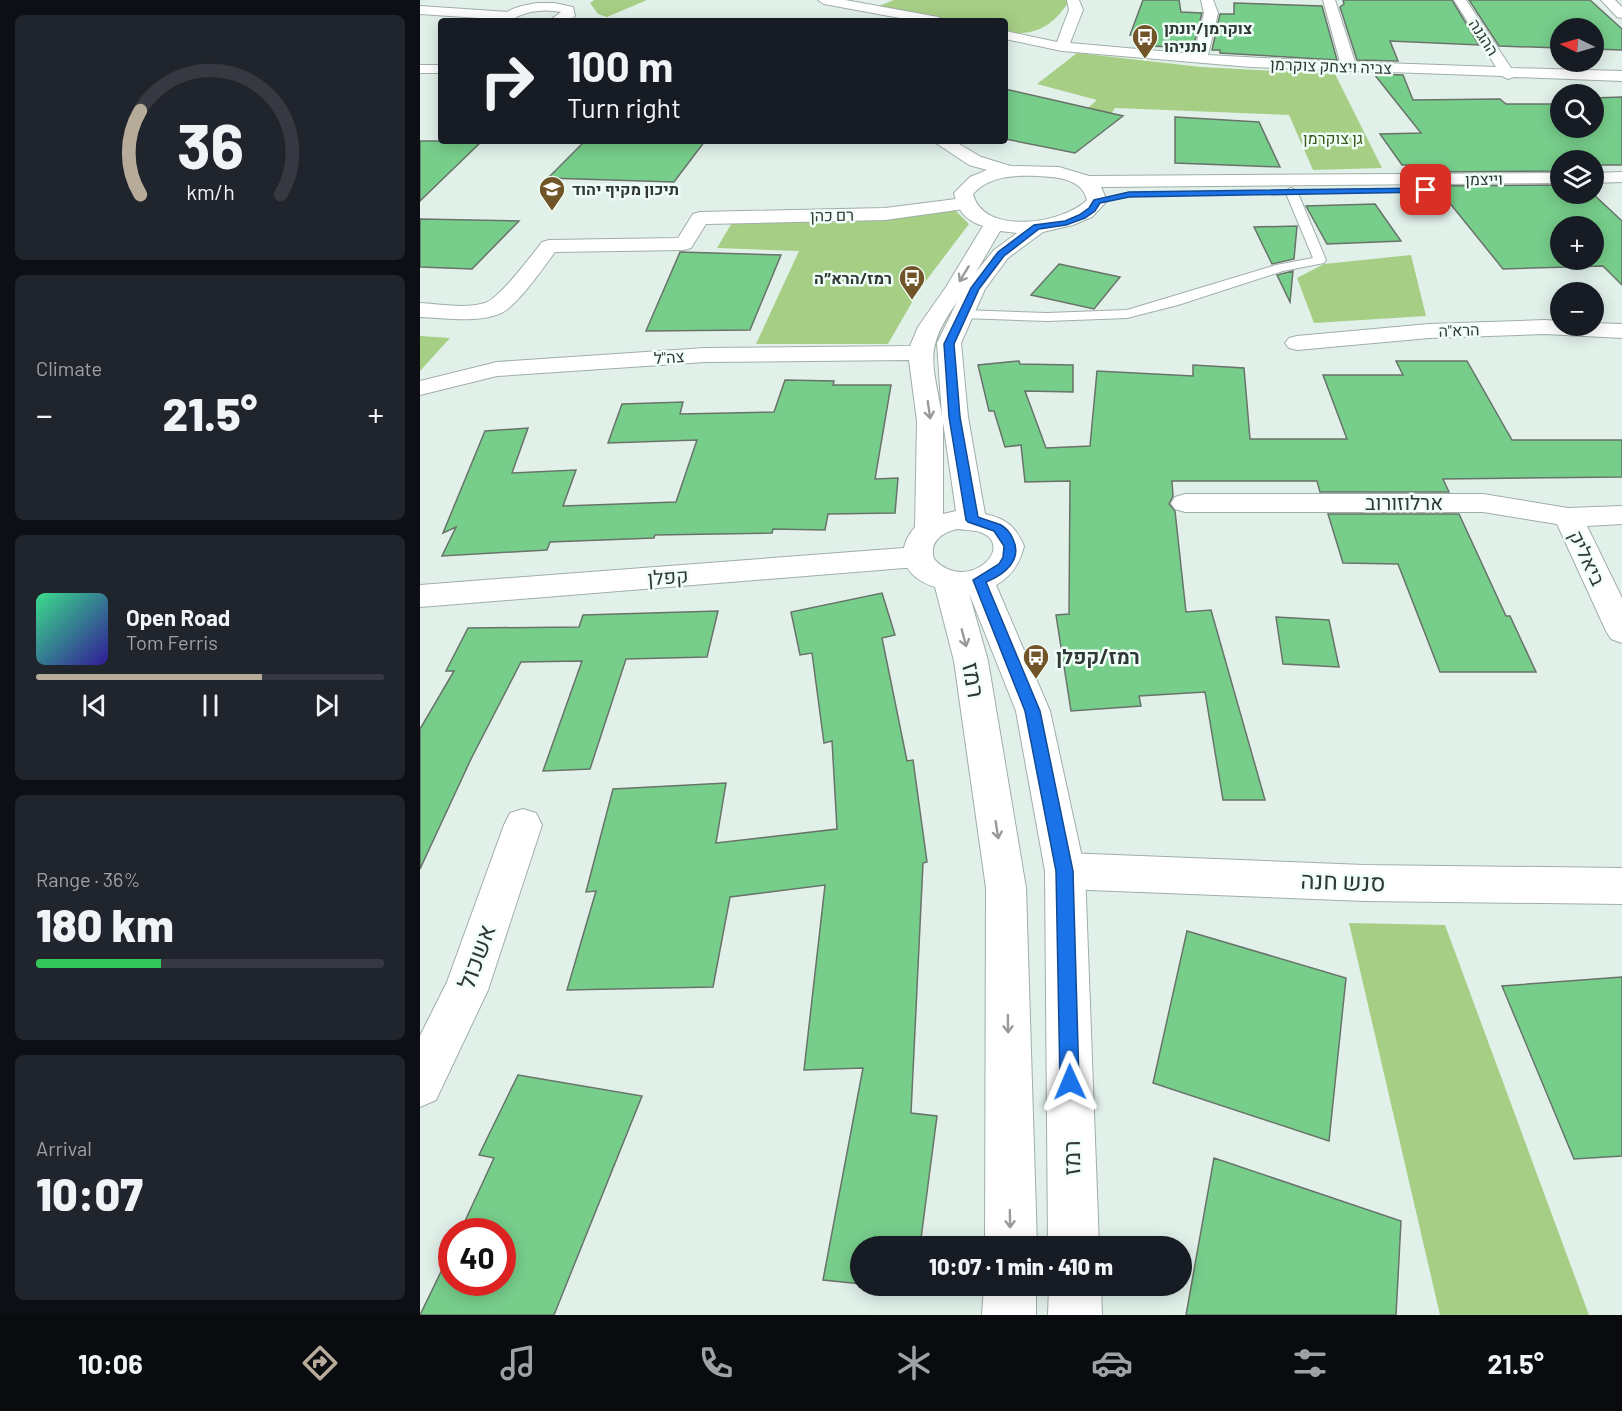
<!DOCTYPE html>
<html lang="en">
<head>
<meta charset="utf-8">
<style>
	body { margin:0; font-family:Barlow,Heebo,sans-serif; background:#20242c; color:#f1f3f6; height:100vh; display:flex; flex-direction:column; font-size:22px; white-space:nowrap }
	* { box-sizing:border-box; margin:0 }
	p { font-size:20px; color:#9ea1a6 }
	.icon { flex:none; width:33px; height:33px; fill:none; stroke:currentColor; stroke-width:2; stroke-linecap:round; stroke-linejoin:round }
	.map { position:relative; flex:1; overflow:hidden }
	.sheet { display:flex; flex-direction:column; gap:15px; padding:15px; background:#0d0f14; width:420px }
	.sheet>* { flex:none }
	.top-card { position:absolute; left:18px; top:18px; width:570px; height:126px; border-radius:6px; box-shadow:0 3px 15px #0003; background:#171b24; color:#f1f3f6; overflow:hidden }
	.needle { width:39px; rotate:275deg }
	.fabs { position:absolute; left:1130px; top:18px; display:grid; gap:12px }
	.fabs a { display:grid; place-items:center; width:54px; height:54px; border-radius:50%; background:#171b24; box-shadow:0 3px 15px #0003; font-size:30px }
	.speed { position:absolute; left:18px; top:1218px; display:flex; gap:12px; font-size:30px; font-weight:700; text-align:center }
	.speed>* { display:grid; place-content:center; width:78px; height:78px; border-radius:50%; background:#171b24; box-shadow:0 3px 15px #0003; line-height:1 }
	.speed .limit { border:9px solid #d22; background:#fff; color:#111 }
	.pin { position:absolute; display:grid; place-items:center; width:51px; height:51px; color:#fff; margin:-26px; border-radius:12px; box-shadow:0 3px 9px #0006 }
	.me { position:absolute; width:66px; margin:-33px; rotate:359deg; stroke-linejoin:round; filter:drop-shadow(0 0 4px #0008) }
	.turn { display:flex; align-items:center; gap:21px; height:126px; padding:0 30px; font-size:27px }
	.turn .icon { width:78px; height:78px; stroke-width:2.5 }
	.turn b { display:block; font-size:42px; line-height:51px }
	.big { font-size:45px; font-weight:800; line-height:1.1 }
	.sheet .widget { flex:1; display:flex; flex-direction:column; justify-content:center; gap:9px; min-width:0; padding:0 21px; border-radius:9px; background:#20242c }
	.sheet .dial { align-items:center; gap:0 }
	.dial svg { height:156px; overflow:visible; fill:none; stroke:#363941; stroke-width:7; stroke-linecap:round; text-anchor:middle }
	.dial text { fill:#f1f3f6; stroke:none }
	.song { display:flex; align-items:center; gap:18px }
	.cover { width:72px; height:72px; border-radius:9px; background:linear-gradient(135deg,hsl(150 70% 55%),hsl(250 70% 35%)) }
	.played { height:6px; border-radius:3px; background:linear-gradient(90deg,#b7ac99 65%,#363941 65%) }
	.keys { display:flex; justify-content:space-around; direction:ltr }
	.heat { display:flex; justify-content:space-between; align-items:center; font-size:33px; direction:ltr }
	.charge { height:9px; border-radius:4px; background:linear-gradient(90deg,#34c759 36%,#363941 0) }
	.trip { position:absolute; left:430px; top:1236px; width:342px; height:60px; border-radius:30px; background:#171b24; box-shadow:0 3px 15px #0003; font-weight:800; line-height:60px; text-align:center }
	.tab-bar { display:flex; height:96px; justify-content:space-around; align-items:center; background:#090b0e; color:#9ea1a6 }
	.tab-bar .icon { width:42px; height:42px }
	.tab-bar .current { color:#b7ac99 }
	.tab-bar b { font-size:27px; color:#f1f3f6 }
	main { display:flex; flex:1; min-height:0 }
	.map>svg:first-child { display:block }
	.green { fill:#a6ce85 }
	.building { fill:#77ce8b; stroke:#68736a; stroke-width:1.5; fill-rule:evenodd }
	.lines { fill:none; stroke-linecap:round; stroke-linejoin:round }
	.lane-casing { stroke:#a0aea8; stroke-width:2 }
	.street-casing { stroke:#a0aea8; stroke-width:2 }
	.secondary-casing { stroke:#a0aea8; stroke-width:2 }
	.lane { fill:#fff; fill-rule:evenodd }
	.street { fill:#fff; fill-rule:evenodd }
	.secondary { fill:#fff; fill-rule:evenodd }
	.oneway { stroke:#989b9a }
	.route { fill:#1a73e8; stroke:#114b97; stroke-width:1.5 }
	.labels { text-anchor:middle; stroke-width:5; stroke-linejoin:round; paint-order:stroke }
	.far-poi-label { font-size:16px; font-weight:bold; fill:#313734; stroke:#effef7; text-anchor:start }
	.far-street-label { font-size:16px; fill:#313734; stroke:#effef7 }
	.far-park-label { font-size:16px; fill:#3a581c; stroke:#effef7 }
	.street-label { font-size:20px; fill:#313734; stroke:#effef7 }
	.poi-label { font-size:20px; font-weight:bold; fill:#313734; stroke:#effef7; text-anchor:start }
	.near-street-label { font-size:24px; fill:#313734; stroke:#effef7 }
</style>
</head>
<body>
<main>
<section class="sheet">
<div class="widget dial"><svg viewBox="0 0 100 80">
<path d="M14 69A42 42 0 1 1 86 69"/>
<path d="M14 69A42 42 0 0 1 14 26" stroke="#b7ac99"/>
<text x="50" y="56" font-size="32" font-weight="700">36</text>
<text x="50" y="72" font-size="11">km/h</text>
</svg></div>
<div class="widget"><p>Climate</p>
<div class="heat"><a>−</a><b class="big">21.5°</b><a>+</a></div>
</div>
<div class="widget">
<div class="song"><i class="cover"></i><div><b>Open Road</b><p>Tom Ferris</p></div></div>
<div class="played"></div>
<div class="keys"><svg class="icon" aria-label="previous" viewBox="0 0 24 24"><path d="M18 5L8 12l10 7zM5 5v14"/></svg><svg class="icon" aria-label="pause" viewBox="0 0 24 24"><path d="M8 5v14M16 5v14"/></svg><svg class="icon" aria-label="next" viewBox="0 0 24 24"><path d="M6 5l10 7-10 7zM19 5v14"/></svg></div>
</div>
<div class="widget"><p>Range · 36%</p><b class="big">180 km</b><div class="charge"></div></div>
<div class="widget"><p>Arrival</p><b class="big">10:07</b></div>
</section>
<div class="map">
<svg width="1202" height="1315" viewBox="0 0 1202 1315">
	<rect width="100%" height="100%" fill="#e1f1ea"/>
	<path class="green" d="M174,0h53l-40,17 -9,-3 -8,-11z
		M474,0h176c-19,28 -32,34 -65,34v-13h-67l-64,-13z
		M657,53l124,14 134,7 47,94 -69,2 -24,-55 -174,-7 -15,22 -31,-6 28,-24 -60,-16z
		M535,210l14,14 -50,66 -31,54h-132l43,-93 -82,-3 16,-27 149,-2z
		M991,255l15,61 -112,7 -17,-45 27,-14z
		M0,336l30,2 -30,33z
		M929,923l96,2 144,390h-149z"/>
	<path class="building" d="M723,0h36l2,12 21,1 -9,35 -43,-2 3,-10 -23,-1z
		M923,0h109l27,45 -89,-4 8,20 -41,-1 -17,-53 4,-3z
		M1049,0h121l32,29v21l-29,-1v-21h-33v20l-61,-2z
		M814,3l88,3 15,54 -117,-7v-3h-8l8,-36h14z
		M954,74l29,1 10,25 87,-1 6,5h54v24h33v-30l29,-1v68h-29v-5h-33v11l-136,1 -6,-7h-16l-22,-31 41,-1z
		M585,89l118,27 -48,37 -70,-14z
		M755,117l84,5 21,45 -105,-4z
		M0,141h62l-62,60z
		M165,141h120l-31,41 -126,-4z
		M1140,185v9h33l29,27v64l-19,-19 -100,3 -67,-83zM1140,226h33v34h-33z
		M955,204l26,37 -74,3 -21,-38z
		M0,219l99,2 -47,48 -52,-2z
		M877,226l-3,33 -22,5 -18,-37z
		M260,252l101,3 -31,75 -104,1z
		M639,264l61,13 -26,32 -63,-14z
		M873,271l-3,31 -13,-27z
		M599,361l1,3 53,1v27l-48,-1 21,57 44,-2 7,-75 96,5v-11l51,3 6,71h97l-24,-64h80l-7,-14h71l45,79h110v37l-179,2 6,13h-129l-3,-11h-145l1,15 -4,8 6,7 11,101 25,-2 54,190h-42l-18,-108 -66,4 2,10 -70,5 -15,-96 13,-1 1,-133 -45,1 -4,-37 -16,2 -11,-36h-5l-11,-46z
		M365,380l49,1 -1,4h58l-16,94 23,-1 -3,35 -67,1 -3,16 -52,-1 -1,4 -117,2 -1,3 -104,4 -3,8 -105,6 14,-29 -13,6 42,-102 43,-3 -16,45 64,-3 -13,36 113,-4 21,-62 -89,3 14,-39 61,-2 -3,12 94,-2z
		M908,514h131l47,102h4l26,56h-96l-42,-108 -55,-1z
		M462,593l13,42 -13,3 25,123 6,-1 14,102 -4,1 -12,250 26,3 -17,130h-59v38l-38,-4 40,-212 -59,2 21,-185 -95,12 -17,90 -146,3 29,-99 -10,1 27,-103 113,-6 -10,60 121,-14 -5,-88 -8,2 -12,-90 -12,2 -9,-43z
		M298,611l-11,46 -81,2 -36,110 -47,2 39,-110 -61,1 -50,97 -51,110v-140l34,-58h-8l22,-43 111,-1 4,-12z
		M856,617l53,3 10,47 -56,-3z
		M767,931l159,47 -17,163 -176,-58z
		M1202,977v179l-48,3 -72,-173z
		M98,1075l124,21 -88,219h-134l32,-66v33h50v-50h-42l34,-74 -15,-3z
		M794,1158l187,63 -5,94h-210z"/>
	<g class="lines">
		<g class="lane-casing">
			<path id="lane" d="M871,188l6,3 29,69 -2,3 -41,8 -105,34 -51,13 -80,3 -84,-3 -7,-4 7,-4 84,3 80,-3 149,-45 37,-7 -28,-67z"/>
		</g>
		<g class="street-casing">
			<path id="street" d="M398,0h27l93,17 7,4h-29l-92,-17z
				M647,0h12l4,10 -13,33 124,11 10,-41 -3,-13h12l5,13 -10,42 132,7 -17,-62h12l20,62 141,5 -42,-67h12l45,68 111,3v10l-108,-4 -6,2 -6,-3 -251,-9 -189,-16 -57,-12v-8l52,11 12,-32z
				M1181,0h14l7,7v11l-5,-1z
				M0,6l89,6 7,4 -7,4 -89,-6z
				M0,65h21v8h-21z
				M544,198l7,2 3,4 -3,4 -86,12 -179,4 -15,24 -7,2 -129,2c-11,15 -40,57 -56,62 -23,9 -55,4 -79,3v-14c20,1 45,6 65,0 14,-4 47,-48 57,-61l7,-2 129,-2 15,-24 7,-2 185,-4z
				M1125,320l15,1v5h33v-3l29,1v14l-77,-4 -116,4 -132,12 -8,-2 -4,-5 4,-5 8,-2 132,-12z
				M765,494h298l85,14 54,-2v18l-35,2 35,72v45l-11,-4 -5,-8 -49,-107 -74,-12h-298l-10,-3 -4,-6 4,-6z
				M497,547l11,3 4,7 -4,7 -11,3 -497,40v-22z
				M103,809l13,4 6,12 -54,165 -52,110 -16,7v-71l27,-54 57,-157 6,-12z
				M645,853l299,12 258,3v36l-258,-3 -299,-12 -14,-6 -6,-12 6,-12z"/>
		</g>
		<g class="secondary-casing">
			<path id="secondary" d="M118,3h16l19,4 2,9 -7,5h-19l12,-9c-15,-3 -30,-2 -45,5l2,4h-14l-2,-5c9,-9 24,-11 36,-13z
				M513,141h21l27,16 30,9 48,1 30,9 471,-3v10l-459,4 6,14 -15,16 -19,8 -30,7 -35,26 -23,31 -24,54 7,74 17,97c22,5 30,12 39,32 -4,17 -12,30 -28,39l54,126 35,160 14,375h-51l-3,-375 -29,-160 -47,-118 19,68 38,227 11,358h-52l1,-358 -32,-227 -19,-74c-31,-10 -42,-34 -20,-60l2,-106 -8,-61 -204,2 -208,14 -77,19v-14l77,-19 208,-14 205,-2 8,-19 28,-40 37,-61c-18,-6 -25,-15 -29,-33l16,-16 17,-7 -18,-5zM617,176c19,1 45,2 50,24 -24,24 -104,36 -114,-6 16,-18 41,-19 64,-18zM580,231l17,2 -23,17 -18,22zM537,302l-20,41 5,73c-9,-54 -19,-66 15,-114zM523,422l13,89 -13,3zM537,529c7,1 16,1 23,3 38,14 -13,63 -46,27 -5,-17 7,-26 23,-30z
				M1202,172v10l-29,1v-10z
				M564,1286h52v29h-54z
				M629,1286h52l1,29h-54z"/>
		</g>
		<use href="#lane" class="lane"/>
		<use href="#street" class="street"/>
		<use href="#secondary" class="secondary"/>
	</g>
	<defs><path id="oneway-shaft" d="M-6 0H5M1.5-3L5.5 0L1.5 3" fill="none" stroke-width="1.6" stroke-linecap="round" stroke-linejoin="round" transform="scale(1.5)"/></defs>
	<g class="oneway">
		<use href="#oneway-shaft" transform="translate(544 274) rotate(121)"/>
		<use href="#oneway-shaft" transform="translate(509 410) rotate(82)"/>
		<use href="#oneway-shaft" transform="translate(544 638) rotate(75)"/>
		<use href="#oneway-shaft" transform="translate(577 830) rotate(81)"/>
		<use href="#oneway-shaft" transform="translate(588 1024) rotate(89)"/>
		<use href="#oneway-shaft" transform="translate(590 1219) rotate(89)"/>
	</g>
	<path class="route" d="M1006,188l4,2 -1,2 -300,5 -29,6 -5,8 -10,7 -19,7 -27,4 -35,27 -25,33 -25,55 6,73 18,100c7,3 16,5 23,8 5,3 10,9 12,14 10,21 -9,36 -27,43l54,129 33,160 6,211 -2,7 -7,3 -7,-3 -3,-7 -4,-211 -31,-160 -52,-131 26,-16 4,-7 1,-11 -10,-15 -26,-9 -2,-2 -17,-103 -5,-73 27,-56 27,-36 36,-27 31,-4 14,-6 10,-7 5,-8 35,-8z"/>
	<defs>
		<g id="bus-pin" transform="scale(1.35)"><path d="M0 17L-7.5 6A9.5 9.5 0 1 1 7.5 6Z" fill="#715528" stroke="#effef7"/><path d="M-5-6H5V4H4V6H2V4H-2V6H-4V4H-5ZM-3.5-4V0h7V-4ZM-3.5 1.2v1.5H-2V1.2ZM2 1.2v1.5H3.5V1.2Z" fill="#fff"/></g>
		<g id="school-pin" transform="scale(1.35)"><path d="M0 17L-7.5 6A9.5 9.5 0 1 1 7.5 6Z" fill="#715528" stroke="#effef7"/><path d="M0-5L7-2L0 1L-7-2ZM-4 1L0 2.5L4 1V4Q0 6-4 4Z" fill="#fff"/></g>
	</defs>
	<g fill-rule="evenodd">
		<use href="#bus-pin" x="725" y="37"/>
		<use href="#school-pin" x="132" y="189"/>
		<use href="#bus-pin" x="492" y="278"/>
		<use href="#bus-pin" x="616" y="657"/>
	</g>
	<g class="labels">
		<g class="far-poi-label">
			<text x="744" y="34">צוקרמן/יונתן<tspan x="744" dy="18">נתניהו</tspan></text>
			<text x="152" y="195">תיכון מקיף יהוד</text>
			<text x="472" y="284" text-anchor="end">רמז/הרא״ה</text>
		</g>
		<g class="far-street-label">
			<text transform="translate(1064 37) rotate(57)" y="6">ההגנה</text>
			<text transform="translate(911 66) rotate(2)" y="6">צביה ויצחק צוקרמן</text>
			<text transform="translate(1064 179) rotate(-1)" y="6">וייצמן</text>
			<text transform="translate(412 215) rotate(-1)" y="6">רם כהן</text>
			<text transform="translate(1039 330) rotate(-2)" y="6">הרא"ה</text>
			<text transform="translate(249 357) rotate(-4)" y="6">צה"ל</text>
		</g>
		<g class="far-park-label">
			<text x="913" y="144">גן צוקרמן</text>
		</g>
		<g class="street-label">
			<text x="984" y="510">ארלוזורוב</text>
			<text transform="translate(1167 558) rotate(65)" y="7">ביאליק</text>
			<text transform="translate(248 577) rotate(-4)" y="7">קפלן</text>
		</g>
		<g class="poi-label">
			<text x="636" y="664">רמז/קפלן</text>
		</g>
		<g class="near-street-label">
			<text transform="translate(553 680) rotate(80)" y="8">רמז</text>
			<text transform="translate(923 882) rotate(2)" y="8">סנש חנה</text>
			<text transform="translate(57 957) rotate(-70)" y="8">אשכול</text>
			<text transform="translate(652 1158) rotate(-91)" y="8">רמז</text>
		</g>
	</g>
</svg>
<div class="fabs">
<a><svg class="needle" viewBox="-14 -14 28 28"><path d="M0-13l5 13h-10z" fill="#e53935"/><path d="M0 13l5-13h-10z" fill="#9ea1a6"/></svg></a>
<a><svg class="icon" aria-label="search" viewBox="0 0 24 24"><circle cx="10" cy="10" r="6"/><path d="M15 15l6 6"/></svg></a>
<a><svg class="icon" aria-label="layers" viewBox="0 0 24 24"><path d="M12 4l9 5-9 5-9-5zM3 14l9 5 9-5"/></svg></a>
<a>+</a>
<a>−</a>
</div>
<div class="speed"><div class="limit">40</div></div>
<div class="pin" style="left:1006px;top:190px;background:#d93025"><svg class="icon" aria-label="arrive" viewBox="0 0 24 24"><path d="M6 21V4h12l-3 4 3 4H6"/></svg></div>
<svg class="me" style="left:650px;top:1082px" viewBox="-20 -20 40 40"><path d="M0-17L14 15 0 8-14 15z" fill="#1a73e8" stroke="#fff" stroke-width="4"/></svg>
<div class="trip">10:07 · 1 min · 410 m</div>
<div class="top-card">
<div class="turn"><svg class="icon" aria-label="right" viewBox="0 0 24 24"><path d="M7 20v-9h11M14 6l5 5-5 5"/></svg><div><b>100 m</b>Turn right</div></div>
</div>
</div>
</main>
<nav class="tab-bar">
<b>10:06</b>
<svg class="icon current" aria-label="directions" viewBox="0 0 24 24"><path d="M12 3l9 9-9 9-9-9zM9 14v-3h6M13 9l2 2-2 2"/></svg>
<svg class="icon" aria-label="music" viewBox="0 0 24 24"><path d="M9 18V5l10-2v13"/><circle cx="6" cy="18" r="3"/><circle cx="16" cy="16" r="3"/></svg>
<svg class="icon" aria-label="phone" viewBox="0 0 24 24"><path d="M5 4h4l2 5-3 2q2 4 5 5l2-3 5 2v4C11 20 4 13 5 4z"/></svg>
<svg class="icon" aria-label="climate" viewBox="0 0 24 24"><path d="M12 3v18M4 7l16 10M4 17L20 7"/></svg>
<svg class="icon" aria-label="car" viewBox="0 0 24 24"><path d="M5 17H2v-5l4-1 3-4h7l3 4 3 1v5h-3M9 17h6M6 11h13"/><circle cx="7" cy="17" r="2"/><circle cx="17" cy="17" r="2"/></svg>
<svg class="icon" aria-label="filters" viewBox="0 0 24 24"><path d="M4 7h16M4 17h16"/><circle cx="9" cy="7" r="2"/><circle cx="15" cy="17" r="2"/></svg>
<b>21.5°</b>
</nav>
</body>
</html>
